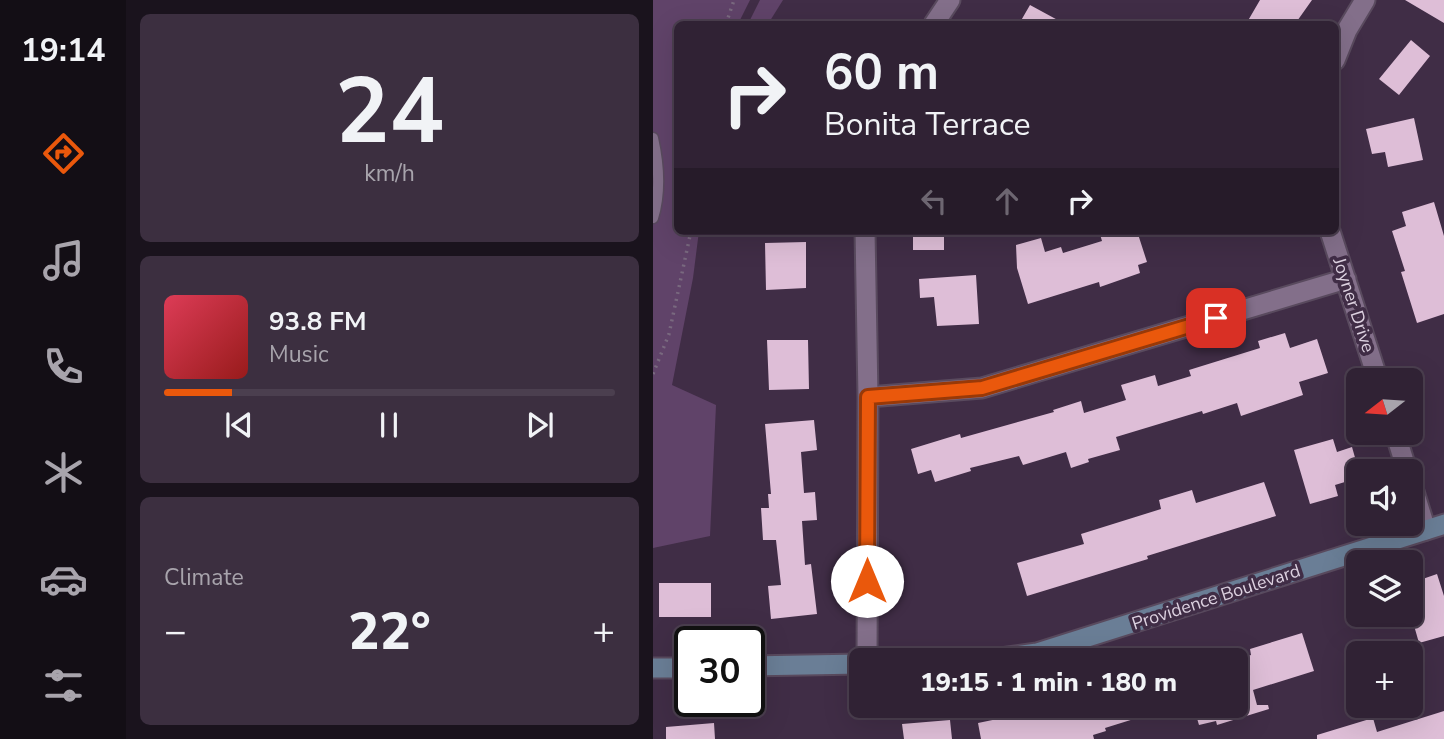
<!DOCTYPE html>
<html lang="en">
<head>
<meta charset="utf-8">
<style>
	body { margin:0; font-family:"Nunito Sans",sans-serif; background:#3c2f40; color:#f1f3f6; height:100vh; display:flex; flex-direction:column; font-size:26px; white-space:nowrap }
	* { box-sizing:border-box; margin:0 }
	p { font-size:23px; color:#a8a4ac }
	.icon { flex:none; width:38px; height:38px; fill:none; stroke:currentColor; stroke-width:2; stroke-linecap:round; stroke-linejoin:round }
	.map { position:relative; flex:1; overflow:hidden }
	.details { display:flex; flex-direction:column; gap:14px; padding:14px; background:#1a131d; width:527px }
	.details>* { flex:none }
	.guide { position:absolute; left:21px; top:21px; width:665px; height:214px; border-radius:10px; box-shadow:0 7px 28px #0002,0 0 0 2px #4b3f4f; background:#302234; color:#f1f3f6; overflow:hidden }
	.needle { width:46px; rotate:253deg }
	.buttons { position:absolute; left:693px; top:368px; display:grid; gap:14px }
	.buttons a { display:grid; place-items:center; width:77px; height:77px; border-radius:10px; background:#302234; box-shadow:0 7px 28px #0002,0 0 0 2px #4b3f4f; font-size:35px }
	.speed { position:absolute; left:21px; top:626px; display:flex; gap:14px; font-size:35px; font-weight:700; text-align:center }
	.speed>* { display:grid; place-content:center; width:91px; height:91px; border-radius:50%; background:#302234; box-shadow:0 7px 28px #0002,0 0 0 2px #4b3f4f; line-height:1 }
	.speed .limit { border:4px solid #111; border-radius:10px; background:#fff; color:#111 }
	.pin { position:absolute; display:grid; place-items:center; width:60px; height:60px; color:#fff; margin:-30px; border-radius:14px; box-shadow:0 4px 10px #0006 }
	.me { position:absolute; width:77px; margin:-38px; rotate:0deg; stroke-linejoin:round; filter:drop-shadow(0 0 5px #0008) }
	.turn { display:flex; align-items:center; gap:24px; height:147px; padding:0 35px; font-size:32px }
	.turn .icon { width:91px; height:91px; stroke-width:2.5 }
	.turn b { display:block; font-size:49px; line-height:60px }
	.lanes { display:flex; align-items:center; height:66px; padding:0 35px; background:#0003; justify-content:center; gap:35px; direction:ltr }
	.lanes .off { opacity:.35 }
	.big { font-size:52px; font-weight:800; line-height:1.1 }
	.details .tile { flex:1; display:flex; flex-direction:column; justify-content:center; gap:10px; min-width:0; padding:0 24px; border-radius:10px; background:#3c2f40 }
	.details .dial { align-items:center; gap:0 }
	.dial b { font-size:91px; line-height:1 }
	.song { display:flex; align-items:center; gap:21px }
	.cover { width:84px; height:84px; border-radius:10px; background:linear-gradient(135deg,hsl(350 70% 55%),hsl(0 70% 35%)) }
	.played { height:7px; border-radius:4px; background:linear-gradient(90deg,#ea580c 15%,#4b3f4f 15%) }
	.keys { display:flex; justify-content:space-around; direction:ltr }
	.heat { display:flex; justify-content:space-between; align-items:center; font-size:38px; direction:ltr }
	.trip { position:absolute; left:196px; top:648px; width:399px; height:70px; border-radius:10px; background:#302234; box-shadow:0 7px 28px #0002,0 0 0 2px #4b3f4f; font-weight:800; line-height:70px; text-align:center }
	main { display:flex; flex:1; min-height:0 }
	.tabs { display:flex; flex-direction:column; width:126px; justify-content:space-around; align-items:center; background:#130e15; color:#a8a4ac }
	.tabs .icon { width:49px; height:49px }
	.tabs .active { color:#ea580c }
	.tabs b { font-size:32px; color:#f1f3f6 }
	.map>svg:first-child { display:block }
	.green { fill:#604369 }
	.building { fill:#debed7 }
	.lines { fill:none; stroke-linecap:round; stroke-linejoin:round }
	.service-casing { stroke:#594a5e; stroke-width:13 }
	.minor-casing { stroke:#594a5e; stroke-width:23 }
	.secondary-casing { stroke:#594a5e; stroke-width:23 }
	.path { stroke:#79697f; stroke-width:3.5; stroke-dasharray:2 5; stroke-linecap:butt }
	.service { stroke:#836f8a; stroke-width:10 }
	.minor { stroke:#836f8a; stroke-width:19 }
	.secondary { stroke:#6a7e96; stroke-width:19 }
	.route-casing { stroke:#983908; stroke-width:18 }
	.route { stroke:#ea580c; stroke-width:12 }
	.labels { text-anchor:middle; stroke-width:7; stroke-linejoin:round; paint-order:stroke }
	.street-label { font-size:18px; fill:#dcd1e0; stroke:#402d46 }
</style>
</head>
<body>
<main>
<nav class="tabs">
<b>19:14</b>
<svg class="icon active" aria-label="directions" viewBox="0 0 24 24"><path d="M12 3l9 9-9 9-9-9zM9 14v-3h6M13 9l2 2-2 2"/></svg>
<svg class="icon" aria-label="music" viewBox="0 0 24 24"><path d="M9 18V5l10-2v13"/><circle cx="6" cy="18" r="3"/><circle cx="16" cy="16" r="3"/></svg>
<svg class="icon" aria-label="phone" viewBox="0 0 24 24"><path d="M5 4h4l2 5-3 2q2 4 5 5l2-3 5 2v4C11 20 4 13 5 4z"/></svg>
<svg class="icon" aria-label="climate" viewBox="0 0 24 24"><path d="M12 3v18M4 7l16 10M4 17L20 7"/></svg>
<svg class="icon" aria-label="car" viewBox="0 0 24 24"><path d="M5 17H2v-5l4-1 3-4h7l3 4 3 1v5h-3M9 17h6M6 11h13"/><circle cx="7" cy="17" r="2"/><circle cx="17" cy="17" r="2"/></svg>
<svg class="icon" aria-label="filters" viewBox="0 0 24 24"><path d="M4 7h16M4 17h16"/><circle cx="9" cy="7" r="2"/><circle cx="15" cy="17" r="2"/></svg>
</nav>
<section class="details">
<div class="tile dial"><b>24</b><p>km/h</p></div>
<div class="tile">
<div class="song"><i class="cover"></i><div><b>93.8 FM</b><p>Music</p></div></div>
<div class="played"></div>
<div class="keys"><svg class="icon" aria-label="previous" viewBox="0 0 24 24"><path d="M18 5L8 12l10 7zM5 5v14"/></svg><svg class="icon" aria-label="pause" viewBox="0 0 24 24"><path d="M8 5v14M16 5v14"/></svg><svg class="icon" aria-label="next" viewBox="0 0 24 24"><path d="M6 5l10 7-10 7zM19 5v14"/></svg></div>
</div>
<div class="tile"><p>Climate</p>
<div class="heat"><a>−</a><b class="big">22°</b><a>+</a></div>
</div>
</section>
<div class="map">
<svg width="792" height="739" viewBox="0 0 792 739">
	<rect width="100%" height="100%" fill="#402d46"/>
	<path class="green" d="M0,0h97l-12,24h-61v207h22l-6,47 -21,107 44,20 -6,131 -57,12z
		M107,0h23l-15,24h-20z"/>
	<path class="building" d="M607,0h52l-17,24h-49z
		M752,0h39v23z
		M377,5l35,19h-46z
		M758,40l19,16 -31,39 -20,-16z
		M761,118l9,42 -35,7 -3,-15 -13,2 -6,-25z
		M781,202l10,34v78l-27,9 -16,-51 4,-1 -13,-40 14,-5 -4,-14z
		M260,231h31v19h-31z
		M446,231h38l10,31 -9,3 2,8 -40,14 -1,-5 -71,22 -11,-36 -1,-23 25,-7 4,14 16,-5 2,6 39,-12z
		M153,242v46l-40,2 -1,-47z
		M323,275l3,49 -42,2 -3,-29 -14,1 -1,-19z
		M632,333l5,15 27,-9 11,34 -29,9 4,13 -62,21 -4,-13 -34,11 -1,-3 -86,26 4,13 -32,9 1,3 -18,6 -5,-16 -43,13 -4,-9 -49,12 1,3 -36,11 -4,-12 -13,4 -7,-25 49,-15 1,4 93,-26 -1,-2 28,-9 3,12 42,-13 -5,-15 34,-10 3,11 33,-10 -2,-6 71,-22 -2,-7z
		M114,340h41l1,49 -40,1z
		M161,420l3,30 -16,2 3,41 11,-1 2,28 -15,1 3,44 6,-1 6,50 -46,5 -3,-33 13,-1 -5,-45h-13l-2,-32h8l-1,-14h3l-6,-70z
		M680,439l4,13 15,-5 6,21v10l-23,7 3,11 -28,8 -16,-54z
		M611,482l12,34 -129,40 1,3 -121,37 -10,-33 67,-19 -3,-10 80,-25 -2,-9 33,-10 4,13z
		M784,574l7,22v40l-25,7 -8,-28v-32z
		M6,583h52v34h-52z
		M649,633l12,38 -61,19 4,15h11l1,4 -52,16 -1,-4 -17,4 -6,-20h43v-45l15,-5 -1,-6z
		M411,705h101l1,4 -61,19 1,3 -13,4 1,4h-113l-3,-16 44,-9 1,3z
		M791,711v28h-127v-4l56,-17 4,14z
		M297,720l2,19h-48l-2,-15z
		M61,723l1,16h-49v-12z"/>
	<g class="lines">
		<g class="service-casing">
			<path id="service" d="M0,138c6,27 8,54 0,80"/>
		</g>
		<g class="minor-casing">
			<path id="minor" d="M281,24l16,-24
				M682,60l12,-30 18,-30
				M212,231l3,166 -1,263
				M677,231l48,149
				M215,397l114,-9 364,-109
				M742,432l12,39
				M758,482l15,48"/>
		</g>
		<g class="secondary-casing">
			<path id="secondary" d="M333,660l51,-7 408,-129
				M96,666l112,-2
				M0,668h37"/>
		</g>
		<path class="path" d="M73,24l8,-24
			M0,374l16,-40 22,-103"/>
		<use href="#service" class="service"/>
		<use href="#minor" class="minor"/>
		<use href="#secondary" class="secondary"/>
	</g>
	<g class="lines">
		<g class="route-casing">
			<path id="route" d="M214,581l1,-184 114,-9 234,-70"/>
		</g>
		<use href="#route" class="route"/>
	</g>
	<g class="labels">
		<g class="street-label">
			<text transform="translate(701 305) rotate(72)" y="6">Joyner Drive</text>
			<text transform="translate(563 597) rotate(-18)" y="6">Providence Boulevard</text>
		</g>
	</g>
</svg>
<div class="buttons">
<a><svg class="needle" viewBox="-14 -14 28 28"><path d="M0-13l5 13h-10z" fill="#e53935"/><path d="M0 13l5-13h-10z" fill="#a8a4ac"/></svg></a>
<a><svg class="icon" aria-label="sound" viewBox="0 0 24 24"><path d="M4 9h4l5-4v14l-5-4H4zM17 9q2 3 0 6"/></svg></a>
<a><svg class="icon" aria-label="layers" viewBox="0 0 24 24"><path d="M12 4l9 5-9 5-9-5zM3 14l9 5 9-5"/></svg></a>
<a>+</a>
</div>
<div class="speed"><div class="limit">30</div></div>
<div class="pin" style="left:563px;top:318px;background:#d93025"><svg class="icon" aria-label="arrive" viewBox="0 0 24 24"><path d="M6 21V4h12l-3 4 3 4H6"/></svg></div>
<svg class="me" style="left:214px;top:581px" viewBox="-20 -20 40 40"><circle r="19" fill="#fff"/><path d="M0-13L10 11 0 6-10 11z" fill="#ea580c"/></svg>
<div class="trip">19:15 · 1 min · 180 m</div>
<div class="guide">
<div class="turn"><svg class="icon" aria-label="right" viewBox="0 0 24 24"><path d="M7 20v-9h11M14 6l5 5-5 5"/></svg><div><b>60 m</b>Bonita Terrace</div></div>
<div class="lanes"><svg class="icon off" aria-label="left" viewBox="0 0 24 24"><path d="M17 20v-9H6M10 6l-5 5 5 5"/></svg><svg class="icon off" aria-label="ahead" viewBox="0 0 24 24"><path d="M12 20V5M6 11l6-6 6 6"/></svg><svg class="icon" aria-label="right" viewBox="0 0 24 24"><path d="M7 20v-9h11M14 6l5 5-5 5"/></svg></div>
</div>
</div>
</main>
</body>
</html>
